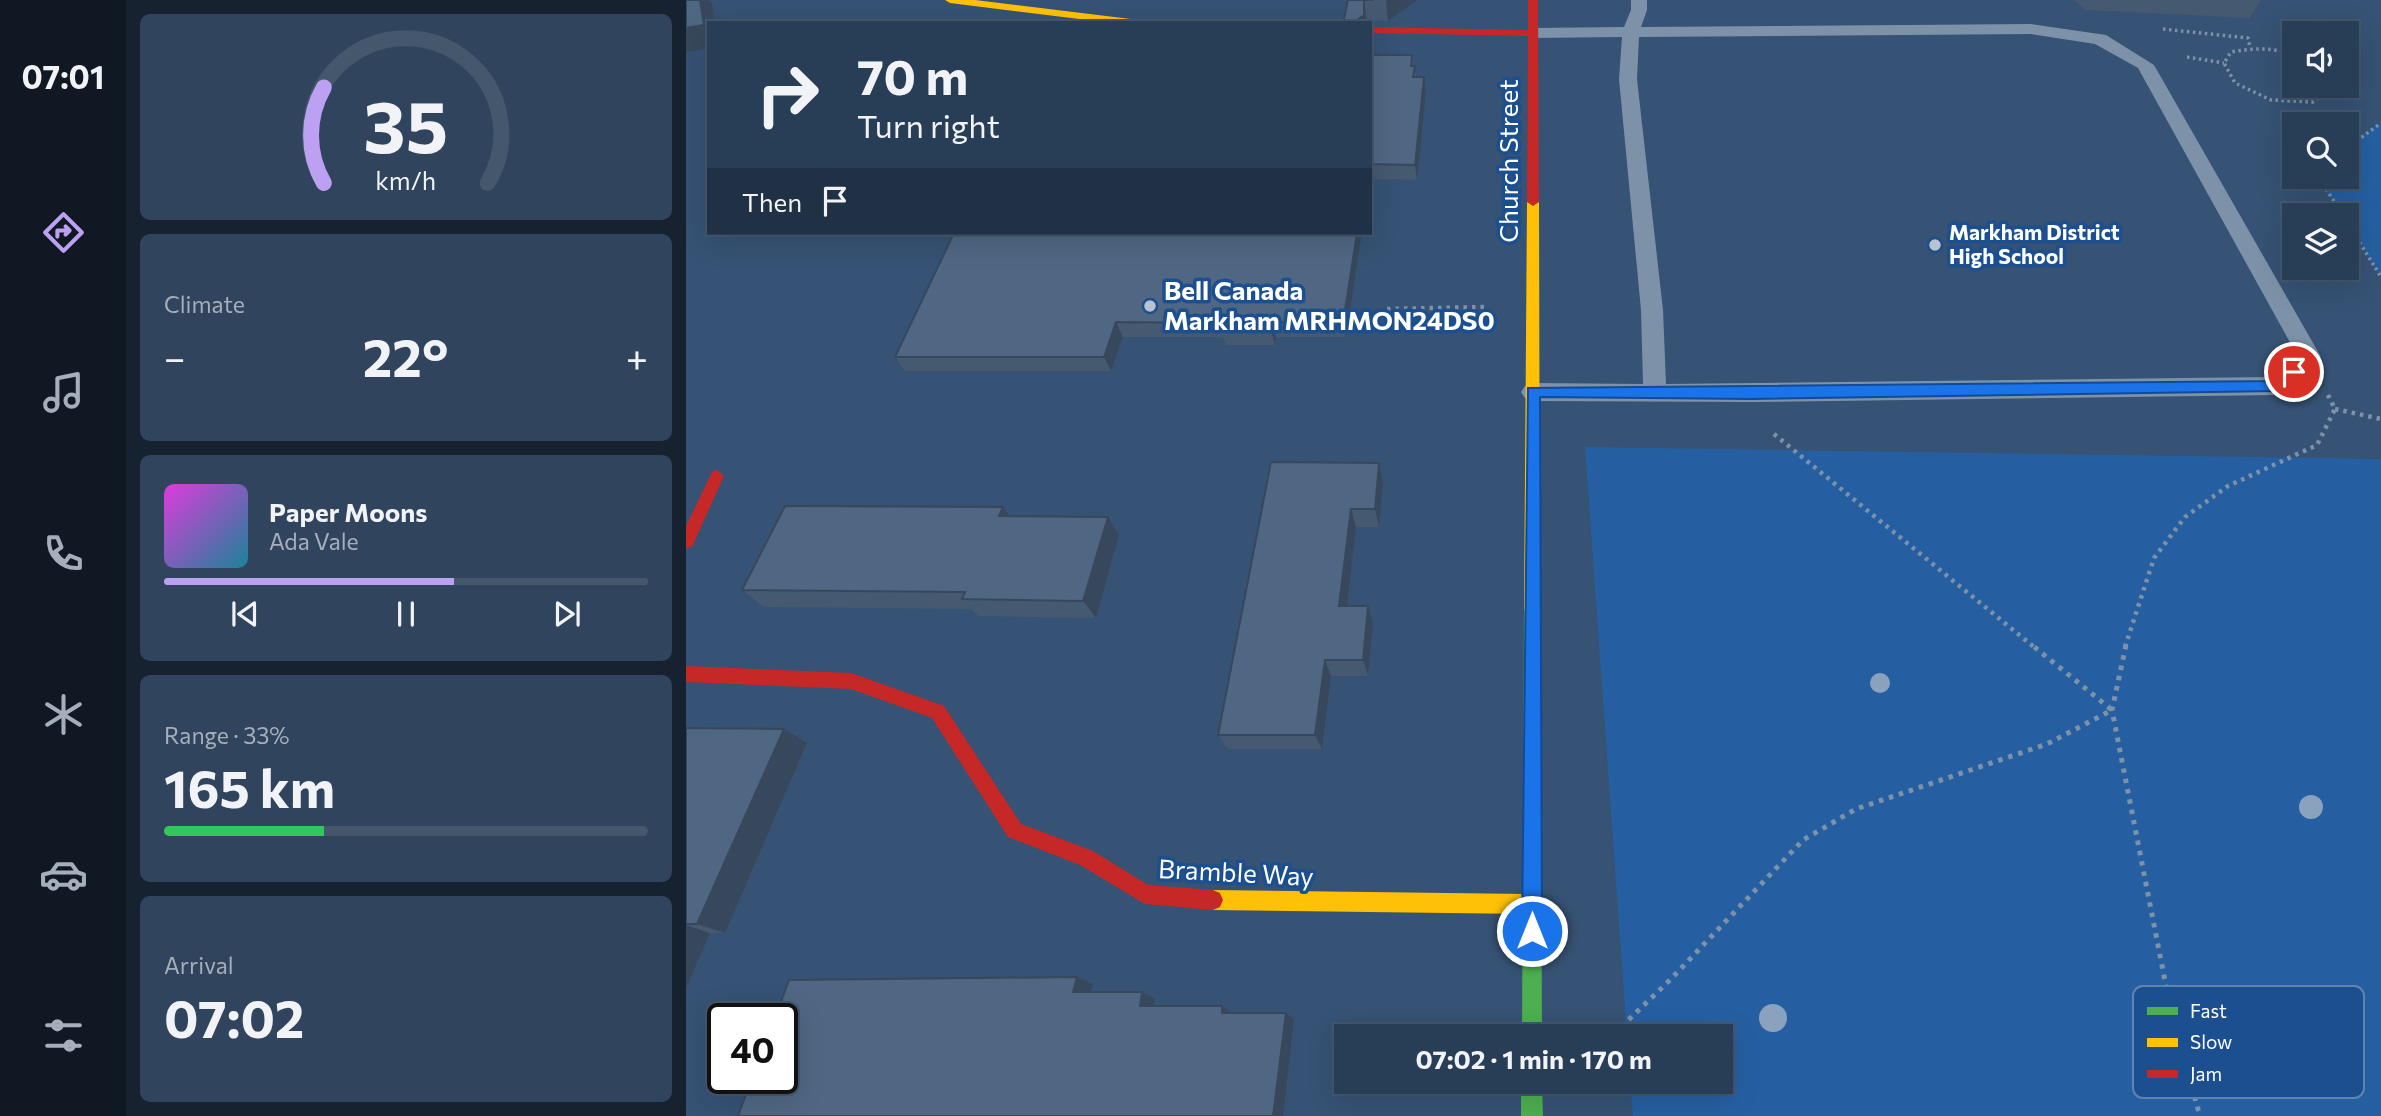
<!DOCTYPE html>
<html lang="en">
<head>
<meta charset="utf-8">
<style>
	body { margin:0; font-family:Commissioner,sans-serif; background:#30455d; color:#f1f3f6; height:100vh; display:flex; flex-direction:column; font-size:26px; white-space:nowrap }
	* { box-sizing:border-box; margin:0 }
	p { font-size:23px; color:#a5aeba }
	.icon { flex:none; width:38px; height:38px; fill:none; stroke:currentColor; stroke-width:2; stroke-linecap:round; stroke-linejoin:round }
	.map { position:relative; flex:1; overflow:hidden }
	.sheet { display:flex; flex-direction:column; gap:14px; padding:14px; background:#162230; width:560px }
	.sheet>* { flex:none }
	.guide { position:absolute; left:21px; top:21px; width:665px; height:214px; border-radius:0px; box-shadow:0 7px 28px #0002,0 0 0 2px #44576d; background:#283e57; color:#f1f3f6; overflow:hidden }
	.controls { position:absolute; left:1596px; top:21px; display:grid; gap:14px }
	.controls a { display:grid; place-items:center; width:77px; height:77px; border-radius:0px; background:#283e57; box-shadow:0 7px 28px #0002,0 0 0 2px #44576d; font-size:35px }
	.speed { position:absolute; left:21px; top:1003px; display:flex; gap:14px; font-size:35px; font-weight:700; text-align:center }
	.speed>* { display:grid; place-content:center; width:91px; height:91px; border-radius:50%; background:#283e57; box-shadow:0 7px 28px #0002,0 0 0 2px #44576d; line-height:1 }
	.speed .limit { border:4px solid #111; border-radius:10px; background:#fff; color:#111 }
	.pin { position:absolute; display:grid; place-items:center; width:60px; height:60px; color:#fff; margin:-30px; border:4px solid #fff; border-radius:50%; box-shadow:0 2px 7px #0007 }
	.me { position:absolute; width:77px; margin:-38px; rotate:0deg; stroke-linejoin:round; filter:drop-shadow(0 0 5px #0008) }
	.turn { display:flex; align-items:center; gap:24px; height:147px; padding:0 35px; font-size:32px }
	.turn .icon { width:91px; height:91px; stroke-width:2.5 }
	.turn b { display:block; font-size:49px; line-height:60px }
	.then { display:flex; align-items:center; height:66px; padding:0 35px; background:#0003; gap:14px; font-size:26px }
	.big { font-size:52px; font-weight:700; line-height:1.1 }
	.sheet .card { flex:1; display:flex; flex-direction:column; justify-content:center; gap:10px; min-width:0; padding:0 24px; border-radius:10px; background:#30455d }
	.sheet .dial { align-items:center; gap:0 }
	.dial svg { height:182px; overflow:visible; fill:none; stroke:#44576d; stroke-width:7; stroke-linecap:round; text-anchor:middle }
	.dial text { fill:#f1f3f6; stroke:none }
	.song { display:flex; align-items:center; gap:21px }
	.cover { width:84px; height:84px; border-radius:10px; background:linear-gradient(135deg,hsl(300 70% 55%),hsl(190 70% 35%)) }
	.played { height:7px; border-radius:4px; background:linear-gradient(90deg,#bca0f2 60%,#44576d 60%) }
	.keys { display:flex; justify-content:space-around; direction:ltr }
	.heat { display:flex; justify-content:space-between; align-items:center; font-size:38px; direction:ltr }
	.charge { height:10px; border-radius:5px; background:linear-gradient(90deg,#34c759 33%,#44576d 0) }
	.trip { position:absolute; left:648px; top:1024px; width:399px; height:70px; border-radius:0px; background:#283e57; box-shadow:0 7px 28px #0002,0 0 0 2px #44576d; font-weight:700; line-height:70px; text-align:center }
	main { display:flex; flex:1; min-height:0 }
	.menu { display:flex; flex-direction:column; width:126px; justify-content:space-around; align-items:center; background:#101923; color:#a5aeba }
	.menu .icon { width:49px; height:49px }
	.menu .active { color:#bca0f2 }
	.menu b { font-size:32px; color:#f1f3f6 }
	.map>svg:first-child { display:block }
	.green { fill:#265fa1 }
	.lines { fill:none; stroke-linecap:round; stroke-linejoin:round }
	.path-far2 { stroke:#7d92a8; stroke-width:3.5; stroke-dasharray:2.5 3.5; stroke-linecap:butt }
	.path-far1 { stroke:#7d92a8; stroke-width:4.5; stroke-dasharray:3.5 5; stroke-linecap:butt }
	.path { stroke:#7d92a8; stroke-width:5; stroke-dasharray:4.5 6; stroke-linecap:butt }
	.lane { fill:#7d92a8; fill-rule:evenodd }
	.fast { fill:#4caf50; fill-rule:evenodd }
	.slow { fill:#ffc107; fill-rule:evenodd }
	.jam { fill:#c62828; fill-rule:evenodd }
	.tree { fill:#8aa2be }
	.wall { fill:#455971 }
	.shaded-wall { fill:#38485c }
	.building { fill:#506783; stroke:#38485c; stroke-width:2 }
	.route { fill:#1a73e8; stroke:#114b97; stroke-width:2 }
	.poi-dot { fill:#b9c2ce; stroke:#1b4f8f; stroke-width:2.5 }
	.labels { text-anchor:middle; stroke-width:7; stroke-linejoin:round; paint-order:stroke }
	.far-poi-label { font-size:21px; font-weight:bold; fill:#fff; stroke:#1b4f8f; text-anchor:start }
	.street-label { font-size:26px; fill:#fff; stroke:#1b4f8f }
	.poi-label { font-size:26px; font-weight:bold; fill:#fff; stroke:#1b4f8f; text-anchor:start }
	.key { fill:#1b4f8f; stroke:#5f84b1; stroke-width:2 }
	.key-label { font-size:19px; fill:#fff }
</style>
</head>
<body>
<main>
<nav class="menu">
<b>07:01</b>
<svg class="icon active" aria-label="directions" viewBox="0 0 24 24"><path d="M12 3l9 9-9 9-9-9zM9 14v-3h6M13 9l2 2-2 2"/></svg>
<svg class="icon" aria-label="music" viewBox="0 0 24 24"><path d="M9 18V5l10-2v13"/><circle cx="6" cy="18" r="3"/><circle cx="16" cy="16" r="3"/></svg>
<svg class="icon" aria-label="phone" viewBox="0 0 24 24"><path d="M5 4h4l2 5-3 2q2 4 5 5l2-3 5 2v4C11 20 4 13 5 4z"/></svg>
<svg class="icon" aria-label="climate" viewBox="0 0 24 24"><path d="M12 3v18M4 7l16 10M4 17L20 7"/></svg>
<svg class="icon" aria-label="car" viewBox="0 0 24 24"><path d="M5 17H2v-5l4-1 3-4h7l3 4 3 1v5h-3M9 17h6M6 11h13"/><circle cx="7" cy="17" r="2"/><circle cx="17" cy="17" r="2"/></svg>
<svg class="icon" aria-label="filters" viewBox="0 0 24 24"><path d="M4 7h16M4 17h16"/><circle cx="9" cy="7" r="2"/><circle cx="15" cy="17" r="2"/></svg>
</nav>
<section class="sheet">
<div class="card dial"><svg viewBox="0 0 100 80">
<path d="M14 69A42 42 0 1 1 86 69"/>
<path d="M14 69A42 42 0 0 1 14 27" stroke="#bca0f2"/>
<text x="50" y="56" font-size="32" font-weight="700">35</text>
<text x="50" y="72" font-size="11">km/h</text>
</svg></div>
<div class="card"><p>Climate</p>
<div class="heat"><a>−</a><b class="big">22°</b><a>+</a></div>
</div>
<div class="card">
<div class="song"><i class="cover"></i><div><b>Paper Moons</b><p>Ada Vale</p></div></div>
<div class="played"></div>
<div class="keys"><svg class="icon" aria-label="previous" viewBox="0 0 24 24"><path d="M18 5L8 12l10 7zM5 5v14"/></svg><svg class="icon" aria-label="pause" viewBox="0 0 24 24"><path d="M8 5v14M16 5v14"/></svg><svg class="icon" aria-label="next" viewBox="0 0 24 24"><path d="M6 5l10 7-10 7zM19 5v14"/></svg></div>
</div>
<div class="card"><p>Range · 33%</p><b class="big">165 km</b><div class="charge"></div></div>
<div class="card"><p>Arrival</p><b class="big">07:02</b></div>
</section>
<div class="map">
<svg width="1695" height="1116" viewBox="0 0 1695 1116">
	<rect width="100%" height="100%" fill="#365274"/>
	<path class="green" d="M1695,123v154l-34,-55v-7h-4l-28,-38h32v-33z
		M899,447l796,12v657h-748l-3,-34h90v-46h-93z"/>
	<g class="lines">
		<path class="path-far2" d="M1477,29l85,9 2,9
			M1608,55c-21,-8 -41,-7 -63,-3l-7,11 11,20 36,17 42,2 18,-13 -2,-3
			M1501,57l37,6
			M1661,148l34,-25
			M1640,177v12l17,26
			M1661,222l34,55"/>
		<path class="path-far1" d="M701,309l97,-2
			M1649,409l46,10
			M1088,434l260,213
			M1439,647l29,-89 31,-41 43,-31 89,-41 18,-36 -7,-14"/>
		<path class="path" d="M1440,645l-14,65 61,312 27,94
			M930,1036l4,-8 50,-48 133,-140 53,-31 191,-65 65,-34 -80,-65"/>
		<path class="lane" d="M945,0h16v10l-6,17 390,-3 75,11 48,30 167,292 -36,35 -8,3 -525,7 -219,-1 -8,-3 -4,-6 4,-6 8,-3 110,1 -2,-74 -22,-231 3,-42 -89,1 -9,-5 9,-5 91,-1 7,-17zM1345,34l64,10 43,24 159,287 -25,22 -606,7 -3,-74 -26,-231 2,-42z"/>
		<path class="fast" d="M846,602l6,2 2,5 2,427h-20l2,-427 2,-5z
			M835,1082h21l1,34h-22z"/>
		<path class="slow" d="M259,0h30l164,20 5,3h-32l-162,-20z
			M847,198l6,4 1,407 -2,5 -6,2 -6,-2 -2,-5 3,-407z
			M527,890l319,4 7,3 3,7 -3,7 -7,3 -319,-4 -7,-3 -3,-7 3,-7z"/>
		<path class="jam" d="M842,0h10l1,202 -6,4 -6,-4 1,-166 -158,-3v-6l158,3z
			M31,470l7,6 -32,71 -6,1v-22l26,-54z
			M0,666l165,7 93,33 77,118 72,27 55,34 65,5 7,3 3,7 -3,7 -7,3 -68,-6 -65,-39 -72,-28 -76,-119 -81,-29 -165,-7z"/>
	</g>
	<g class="tree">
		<circle cx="1194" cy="683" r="10"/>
		<circle cx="1625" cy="807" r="12"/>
		<circle cx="1087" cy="1018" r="14"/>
	</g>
	<path class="wall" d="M662,0h69l-29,21h-21v2h-24z
		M1388,0h187l-11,18 -165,-8z
		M684,55h42l4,22h8l2,15 -9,88 -47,-1z
		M268,233h408l-16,104h-70l-1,8h-49l-3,-8h-100l-12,34h-206l-10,-14z
		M585,462l112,20 -4,45h-23l-9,79 26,17 -5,53h-37l-9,73h-94l-10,-14z
		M323,516l110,19 -23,83 -118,-2 -7,-7 -207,-2 -22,-17z
		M0,728l121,15 -82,190h-15l-24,55z"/>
	<path class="shaded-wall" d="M14,0h9l3,4 3,19h-6v25l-23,4v-24z
		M678,0l3,23h-14z
		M700,0h31l-29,21z
		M738,77l2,15 -9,88 -2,-15z
		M671,233h5l-16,104 -3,-14z
		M430,322l7,15 -12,34 -7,-14z
		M586,322l4,15 -1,8 -4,-14z
		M693,463l4,19 -4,45 -4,-18z
		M317,507l14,18 -18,-9z
		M665,509l5,18 -11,96 -6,-17z
		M422,517l11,18 -23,83 -13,-17z
		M682,606l5,17 -5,53 -5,-16z
		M639,660l6,16 -9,73 -7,-14z
		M98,729l23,14 -82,190 -28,-9z
		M0,925l24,8 -24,55z
		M391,977l16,7 -4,15 -16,-7z
		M456,992l13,7 -2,14 -13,-7z
		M536,1006l11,7h-11z
		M600,1013l8,6 -11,97h-10z"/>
	<path class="building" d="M0,0h14l4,25 -18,3z
		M662,0h26h-10v15l-11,8h-10z
		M684,55h42l-1,11h4l-2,11h11l-9,88 -45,-1z
		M268,233h403l-14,90 -71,-1 -1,9h-50l2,-8 -107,-1 -12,35h-209z
		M585,462l108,1 -4,46h-24l-12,97h29l-5,54h-38l-10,75h-97z
		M99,506l218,1 -4,9 109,1 -25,84 -121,-2 3,-7 -223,-2z
		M0,728l98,1 -87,195h-11z
		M391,977l-4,15h69l-2,14h82v7h64l-13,103h-535l14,-38h30v-60h-7l14,-38z"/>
	<path class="route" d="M1608,367l7,5 -2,3 -22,16 -525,8 -212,-2 2,534 -3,7 -7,3 -7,-3 -3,-7 6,-543 746,-7z"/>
	<g class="poi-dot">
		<circle cx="1249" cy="245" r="7"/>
		<circle cx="464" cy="306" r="7"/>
	</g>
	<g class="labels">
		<g class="far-poi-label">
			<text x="1263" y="240">Markham District<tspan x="1263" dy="24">High School</tspan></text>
		</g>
		<g class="street-label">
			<text transform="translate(823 161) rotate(-90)" y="9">Church Street</text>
			<text transform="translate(550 873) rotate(3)" y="9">Bramble Way</text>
		</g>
		<g class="poi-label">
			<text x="478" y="300">Bell Canada<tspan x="478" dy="30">Markham MRHMON24DS0</tspan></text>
		</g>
	</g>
	<rect x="1447" y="986" width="231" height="112" rx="10" class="key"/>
	<rect x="1461" y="1007" width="31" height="8" fill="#4caf50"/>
	<rect x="1461" y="1038" width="31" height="9" fill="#ffc107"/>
	<rect x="1461" y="1070" width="31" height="8" fill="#c62828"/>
	<g class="key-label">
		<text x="1504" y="1018">Fast</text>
		<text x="1504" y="1049">Slow</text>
		<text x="1504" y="1081">Jam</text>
	</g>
</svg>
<div class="controls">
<a><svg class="icon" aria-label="sound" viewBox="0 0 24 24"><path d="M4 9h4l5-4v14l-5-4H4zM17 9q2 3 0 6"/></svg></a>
<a><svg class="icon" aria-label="search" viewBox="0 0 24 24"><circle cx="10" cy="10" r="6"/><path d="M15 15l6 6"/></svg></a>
<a><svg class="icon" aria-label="layers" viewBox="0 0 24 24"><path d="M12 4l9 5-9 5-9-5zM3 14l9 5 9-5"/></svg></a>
</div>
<div class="speed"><div class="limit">40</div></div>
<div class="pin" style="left:1608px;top:372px;background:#d93025"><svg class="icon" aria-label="arrive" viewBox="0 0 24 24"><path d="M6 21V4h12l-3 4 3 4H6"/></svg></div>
<svg class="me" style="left:846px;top:931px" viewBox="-20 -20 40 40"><circle r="17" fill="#1a73e8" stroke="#fff" stroke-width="3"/><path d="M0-11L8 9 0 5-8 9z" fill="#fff"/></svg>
<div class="trip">07:02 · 1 min · 170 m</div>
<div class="guide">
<div class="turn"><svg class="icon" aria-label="right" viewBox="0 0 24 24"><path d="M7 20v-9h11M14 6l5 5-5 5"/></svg><div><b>70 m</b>Turn right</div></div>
<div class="then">Then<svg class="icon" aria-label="arrive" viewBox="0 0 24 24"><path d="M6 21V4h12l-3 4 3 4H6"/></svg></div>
</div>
</div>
</main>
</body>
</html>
